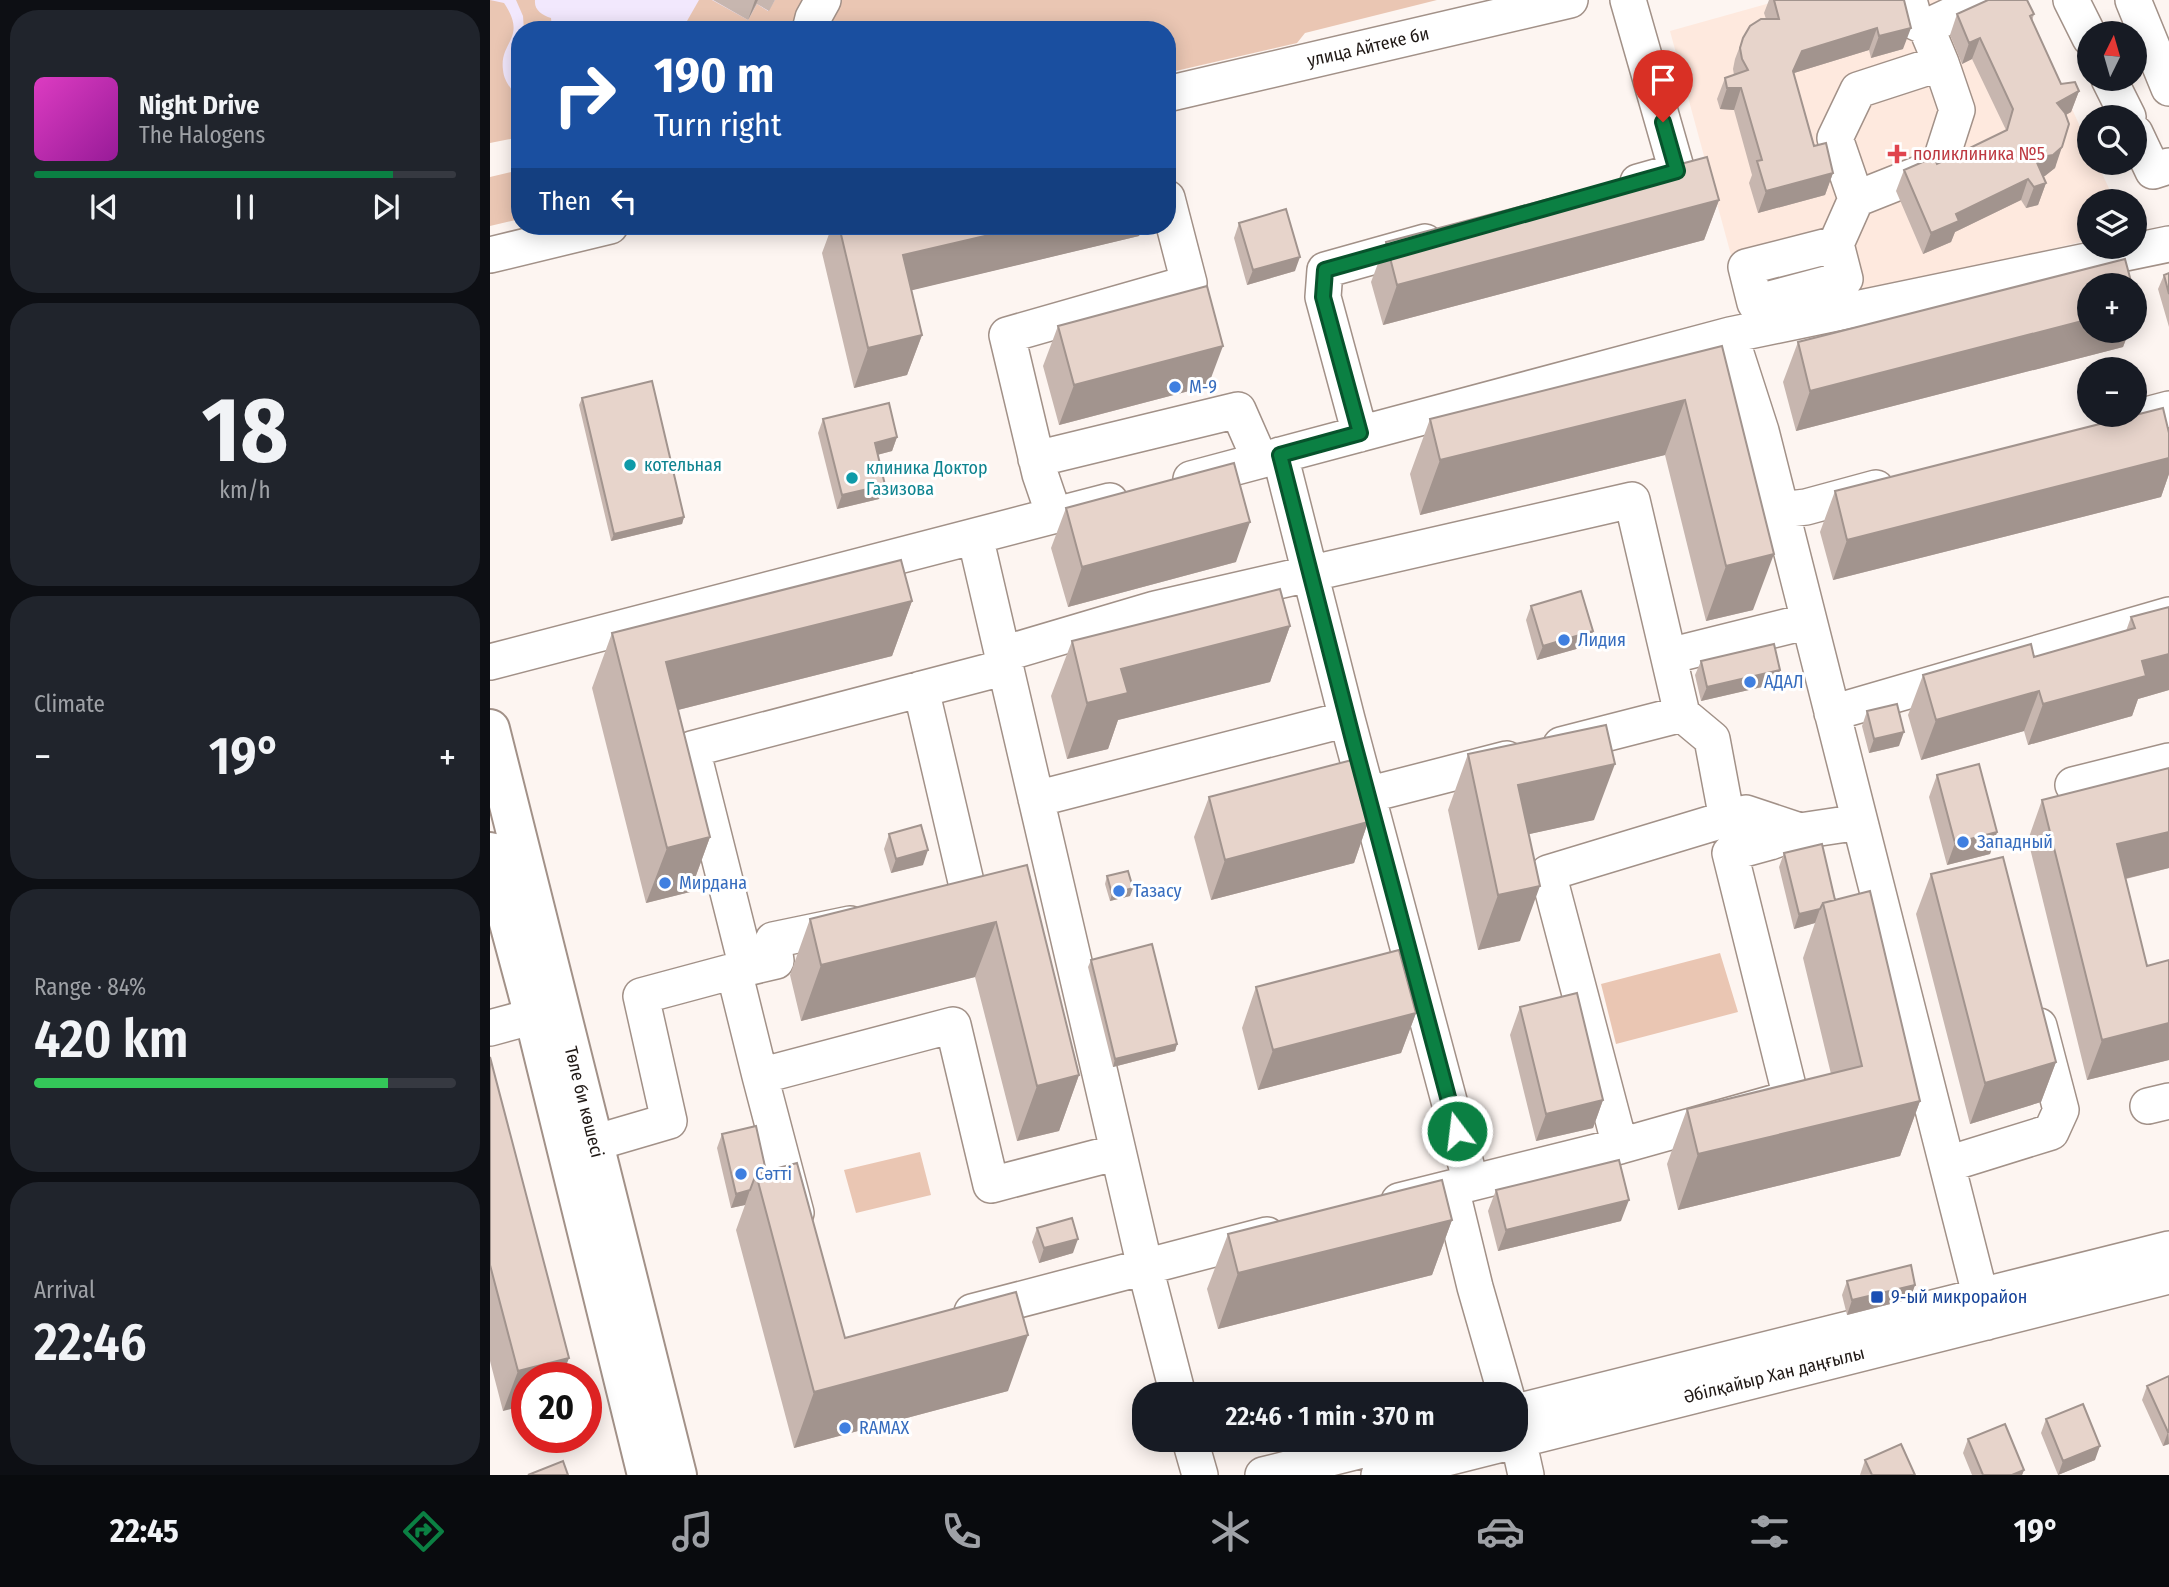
<!DOCTYPE html>
<html lang="en">
<head>
<meta charset="utf-8">
<style>
	body { margin:0; font-family:"Fira Sans Condensed",sans-serif; background:#20242c; color:#f1f3f6; height:100vh; display:flex; flex-direction:column; font-size:26px; white-space:nowrap }
	* { box-sizing:border-box; margin:0 }
	p { font-size:23px; color:#9ea1a6 }
	.icon { flex:none; width:38px; height:38px; fill:none; stroke:currentColor; stroke-width:2; stroke-linecap:round; stroke-linejoin:round }
	.map { position:relative; flex:1; overflow:hidden }
	.side { display:flex; flex-direction:column; gap:10px; padding:10px; background:#0d0f14; width:490px }
	.side>* { flex:none }
	.top-card { position:absolute; left:21px; top:21px; width:665px; height:214px; border-radius:28px; box-shadow:0 4px 18px #0003; background:#1a4fa0; color:#fff; overflow:hidden }
	.needle { width:46px; rotate:5deg }
	.tools { position:absolute; left:1587px; top:21px; display:grid; gap:14px }
	.tools a { display:grid; place-items:center; width:70px; height:70px; border-radius:50%; background:#171b24; box-shadow:0 4px 18px #0003; font-size:35px }
	.speed { position:absolute; left:21px; top:1362px; display:flex; gap:14px; font-size:35px; font-weight:700; text-align:center }
	.speed>* { display:grid; place-content:center; width:91px; height:91px; border-radius:50%; background:#171b24; box-shadow:0 4px 18px #0003; line-height:1 }
	.speed .limit { border:10px solid #d22; background:#fff; color:#111 }
	.pin { position:absolute; display:grid; place-items:center; width:60px; height:60px; color:#fff; margin:-72px -30px; border-radius:50% 50% 50% 0; rotate:-45deg; box-shadow:0 0 7px #0007 }
	.pin .icon { rotate:45deg }
	.me { position:absolute; width:77px; margin:-38px; rotate:345deg; stroke-linejoin:round; filter:drop-shadow(0 0 5px #0008) }
	.turn { display:flex; align-items:center; gap:24px; height:147px; padding:0 28px; font-size:32px }
	.turn .icon { width:91px; height:91px; stroke-width:2.5 }
	.turn b { display:block; font-size:49px; line-height:60px }
	.then { display:flex; align-items:center; height:66px; padding:0 28px; background:#0003; gap:14px; font-size:26px }
	.big { font-size:52px; font-weight:600; line-height:1.1 }
	.side .tile { flex:1; display:flex; flex-direction:column; justify-content:center; gap:10px; min-width:0; padding:0 24px; border-radius:28px; background:#20242c }
	.side .dial { align-items:center; gap:0 }
	.dial b { font-size:91px; line-height:1 }
	.song { display:flex; align-items:center; gap:21px }
	.cover { width:84px; height:84px; border-radius:10px; background:linear-gradient(135deg,hsl(310 70% 55%),hsl(300 70% 35%)) }
	.played { height:7px; border-radius:4px; background:linear-gradient(90deg,#0b8043 85%,#363941 85%) }
	.keys { display:flex; justify-content:space-around; direction:ltr }
	.heat { display:flex; justify-content:space-between; align-items:center; font-size:38px; direction:ltr }
	.charge { height:10px; border-radius:5px; background:linear-gradient(90deg,#34c759 84%,#363941 0) }
	.trip { position:absolute; left:642px; top:1382px; width:396px; height:70px; border-radius:28px; background:#171b24; box-shadow:0 4px 18px #0003; font-weight:600; line-height:70px; text-align:center }
	.dock { display:flex; height:112px; justify-content:space-around; align-items:center; background:#090b0e; color:#9ea1a6 }
	.dock .icon { width:49px; height:49px }
	.dock .on { color:#0b8043 }
	.dock b { font-size:32px; color:#f1f3f6 }
	main { display:flex; flex:1; min-height:0 }
	.map>svg:first-child { display:block }
	.built { fill:#fee9de }
	.education { fill:#f2e8fd }
	.green { fill:#eac6b3 }
	.lines { fill:none; stroke-linecap:round; stroke-linejoin:round }
	.minor-casing { stroke:#a29188; stroke-width:38 }
	.major-casing { stroke:#a29188; stroke-width:42 }
	.minor { stroke:#fff; stroke-width:35 }
	.major { stroke:#fff; stroke-width:38 }
	.wall { fill:#c7b6af }
	.shaded-wall { fill:#a2948e }
	.building { fill:#e7d4cb; stroke:#a2948e; stroke-width:2 }
	.route-casing { stroke:#07532c; stroke-width:18 }
	.route { stroke:#0b8043; stroke-width:12 }
	.health-dot { fill:#e0444e; stroke:#fff; stroke-width:2.5 }
	.shop-dot { fill:#3f7fe0; stroke:#fff; stroke-width:2.5 }
	.culture-dot { fill:#0f9aa8; stroke:#fff; stroke-width:2.5 }
	.transit-dot { fill:#1a4fb4; stroke:#fff; stroke-width:2.5 }
	.labels { text-anchor:middle; stroke-width:6; stroke-linejoin:round; paint-order:stroke }
	.street-label { font-size:18px; fill:#201916; stroke:#fff }
	.health-label { font-size:18px; fill:#be3a42; stroke:#fff; text-anchor:start }
	.shop-label { font-size:18px; fill:#366cbe; stroke:#fff; text-anchor:start }
	.culture-label { font-size:18px; fill:#0d838f; stroke:#fff; text-anchor:start }
	.transit-label { font-size:18px; fill:#164399; stroke:#fff; text-anchor:start }
</style>
</head>
<body>
<main>
<section class="side">
<div class="tile">
<div class="song"><i class="cover"></i><div><b>Night Drive</b><p>The Halogens</p></div></div>
<div class="played"></div>
<div class="keys"><svg class="icon" aria-label="previous" viewBox="0 0 24 24"><path d="M18 5L8 12l10 7zM5 5v14"/></svg><svg class="icon" aria-label="pause" viewBox="0 0 24 24"><path d="M8 5v14M16 5v14"/></svg><svg class="icon" aria-label="next" viewBox="0 0 24 24"><path d="M6 5l10 7-10 7zM19 5v14"/></svg></div>
</div>
<div class="tile dial"><b>18</b><p>km/h</p></div>
<div class="tile"><p>Climate</p>
<div class="heat"><a>−</a><b class="big">19°</b><a>+</a></div>
</div>
<div class="tile"><p>Range · 84%</p><b class="big">420 km</b><div class="charge"></div></div>
<div class="tile"><p>Arrival</p><b class="big">22:46</b></div>
</section>
<div class="map">
<svg width="1679" height="1475" viewBox="0 0 1679 1475">
	<rect width="100%" height="100%" fill="#fdf5f1"/>
	<path class="built" d="M1291,0h241l67,146 1,17h7l18,38h-25l-1,39 -340,81 -79,-290z"/>
	<path class="education" d="M0,0h663l-133,30h-500v97l-30,7z"/>
	<path class="green" d="M0,0l14,3c24,36 -5,38 -1,67 1,12 9,19 15,29 5,9 2,27 2,38l-30,6z
		M26,0h19c-1,10 7,15 16,18l1,12h-28l-1,-14z
		M209,0h13l36,20 9,-16 11,7 7,-11h38l-13,23 -35,7h-80l-2,-2z
		M343,0h604l-132,33 -8,10 -130,30v-43h-348z
		M30,170v49l-30,7v-49z
		M1230,953l18,59 -122,32 -15,-60z
		M430,1152l11,43 -75,18 -12,-43z"/>
	<g class="lines">
		<g class="minor-casing">
			<path id="minor" d="M1138,0l49,171 -39,11
				M1419,0l6,22 11,5
				M1581,0l19,38
				M1643,0l36,88
				M320,30l3,-12 10,-18
				M1619,79l19,38
				M677,94l403,-94
				M1645,133l18,38 16,-5
				M1366,199l83,-33 18,-56 -16,-47
				M1346,244l-90,23 9,36 90,-24 -9,-35 20,-45 -21,-61 23,-48 83,-27 -15,-36 58,-27
				M0,255l120,-29
				M1240,335l31,96 99,391
				M1626,423l53,-14
				M870,434l-37,-137 2,-27 100,-28
				M790,455l67,264 124,464
				M546,459l202,-49 22,50
				M701,479l539,-144 439,-91
				M1291,510l25,-3 70,-19
				M564,515l-14,-41 -33,-139 182,-52 -22,-85
				M485,536l170,731 33,128
				M513,654l152,-45 477,-109 50,214
				M1179,656l140,-35
				M0,662l620,-161
				M431,689l49,210
				M1342,713l337,-98
				M1071,745l121,-31 30,25 15,80
				M1583,785l96,-24
				M877,795l140,-36
				M546,799l311,-80
				M257,968l-55,-219 314,-82
				M244,971l42,-10 -3,-21 77,-16
				M0,1028l44,-12
				M270,1076l36,137
				M1658,1106l21,-5
				M104,1143l75,-22 -28,-125 93,-25 26,105 193,-51 38,160 127,-33
				M1130,1146l171,-48 -61,-245 40,-11 30,-11
				M1458,1164l103,-32 10,-22 -22,-84
				M961,1188l24,99 31,108
				M909,1201l221,-55 -72,-273 198,-60 54,18 60,-9 127,500
				M482,1312l295,-77
				M1026,1412l653,-163
				M1026,1430l10,45
				M700,1440l10,35
				M773,1475l139,-35
				M889,1475l790,-199"/>
		</g>
		<g class="major-casing">
			<path id="major" d="M0,729l187,746
				M0,852l44,164 113,459"/>
		</g>
		<use href="#minor" class="minor"/>
		<use href="#major" class="major"/>
	</g>
	<path class="wall" d="M223,0h62l-6,11 -12,-7 -9,16z
		M1279,0h135l-1,49 -32,9 -2,-8 -75,23 -1,1 21,72 19,27 -8,22 -67,18 -9,-30 3,-8 -18,-65 -14,-1 -3,-10 8,-21 9,-3 -1,-6 2,-10 8,-21 23,-19 -2,-6z
		M1467,14h77l-2,7 29,63 18,7 -8,21 -5,3 -11,53 -12,9 3,6 -8,22 -12,3 -5,-8 -66,32 -4,10 -28,12 -27,-63 8,-21 33,-6 69,-34 -34,-71 -10,5 -12,-29z
		M1229,200l-15,40 -321,85 -12,-43 15,-40z
		M749,223l56,48 -48,14 -13,-47z
		M342,226h311l-4,10 -228,54 11,45 -15,40 -53,13 -32,-135z
		M1679,273v54l-11,-38 6,-14z
		M568,326l150,60 -149,39 -16,-59z
		M1600,331h39l-6,16 -327,84 -13,-49 15,-40z
		M1232,346l31,264 -47,11 -41,-166 -245,60 -10,-41 20,-55z
		M92,398l102,119 -2,7 -71,17 -32,-136z
		M333,419l74,18 -5,14 -15,4 2,44 -42,10 -19,-76z
		M1679,433v41l-8,23 -328,83 -13,-48 15,-41z
		M576,508l170,54 -168,45 -17,-59z
		M422,601l-20,55 -214,54 32,127 -20,55 -44,11 -54,-215 20,-55z
		M1041,606l62,25 -6,15 -50,14 -11,-40z
		M1679,607v83l-31,9 -6,17 -104,29 -4,-14 -103,29 -13,-45 15,-40 111,-18 92,-26 5,-14z
		M800,626l-20,56 -152,38 -10,29 -41,10 -16,-63 21,-55z
		M1211,661l79,9 -5,14 -74,17 -6,-26z
		M1377,711l32,35 -30,7 -7,-27z
		M978,754l126,66 -65,14 -9,107 -42,9 -30,-140z
		M1679,768v100l-43,11 21,87 22,-6v100l-82,20 -59,-240 14,-40z
		M1447,775l60,57 -7,22 -43,11 -18,-68z
		M719,797l159,25 -14,41 -143,37 -17,-63z
		M399,834l34,31 -32,8 -7,-24z
		M1294,853l51,47 85,201 -20,55 -222,54 -11,-46 20,-55 144,-35 -28,-116 12,-35 -21,6 -15,-62z
		M537,865l52,210 -20,56 -42,10 -42,-164 -174,44 -11,-46 20,-56z
		M1441,874l125,188 -15,40 -71,22 -54,-210z
		M617,876l23,20 -20,5 -5,-17z
		M601,960l86,84 -2,7 -62,16 -25,-100z
		M766,987l160,26 -15,40 -143,37 -16,-62z
		M1030,1007l83,93 -10,28 -57,13 -26,-106z
		M0,1057l79,301 -66,53 -13,-50z
		M232,1134l44,37 79,167 163,53 -214,57 -58,-218 9,-25 -14,3 -14,-60z
		M1006,1190l125,31 -123,30 -10,-40z
		M962,1220l-20,55 -214,54 -11,-40 21,-55z
		M547,1228l36,25 -34,10 -7,-21z
		M1357,1281l68,4 -5,14 -63,16 -5,-20z
		M1679,1376v68l-6,2 -21,-46 5,-14z
		M1556,1419l49,41 -37,15 -17,-42z
		M1478,1439l56,31 -2,5h-50l-9,-22z
		M1375,1460l50,15h-55z"/>
	<path class="shaded-wall" d="M265,0h3l-10,20z
		M1387,28l-8,22 -75,23 -9,19 8,-21 9,-20z
		M1421,28l-8,21 -32,9 8,-22z
		M1490,38l-8,21 -10,5 7,-21z
		M1237,88h14l-7,22 -14,-1z
		M1589,91l-8,21 -22,12 8,-21z
		M1572,147l-7,21 -10,8 -17,3 -7,21 -66,32 -4,10 -28,12 8,-21 104,-75z
		M1343,173l-8,22 -67,18 8,-22z
		M1556,183l-8,22 -12,3 8,-21z
		M1229,200l-15,40 -321,85 14,-40z
		M538,226h115l-4,10 -251,60 15,-41z
		M810,257l-5,14 -48,14 6,-15z
		M1600,319v12h39l-6,16 -327,84 14,-40z
		M432,335l-15,40 -53,13 14,-40z
		M733,346l-15,40 -149,39 15,-40z
		M1195,400l-20,55 -245,60 20,-55z
		M407,437l-5,14 -23,6 6,-14z
		M1679,458v16l-8,23 -328,83 14,-40z
		M395,485l-6,14 -42,10 5,-14z
		M194,517l-2,7 -71,17 3,-7z
		M760,522l-14,40 -168,45 14,-40z
		M1284,554l-21,56 -47,11 20,-55z
		M422,601l-20,55 -246,62 20,-56z
		M800,626l-20,56 -152,38 -10,29 -41,10 20,-56 34,-34z
		M1103,631l-6,15 -50,14 6,-14z
		M1679,654v36l-31,9 -6,17 -104,29 15,-41 99,-43z
		M1290,670l-5,14 -74,17 6,-14z
		M1549,691l-15,40 -103,29 15,-40z
		M1414,732l-5,14 -30,7 5,-14z
		M1125,764l-21,56 -96,21 20,-56z
		M878,822l-14,41 -143,37 14,-40z
		M1507,832l-7,22 -43,11 8,-22z
		M1679,832v36l-66,16 14,-40z
		M220,837l-20,55 -44,11 21,-55z
		M438,850l-5,15 -32,8 5,-14z
		M1050,886l-20,55 -42,9 20,-55z
		M643,888l-3,8 -20,5 2,-7z
		M1330,909l-5,14 -21,6 5,-15z
		M506,922l-21,55 -174,44 20,-56z
		M926,1013l-15,40 -143,37 15,-40z
		M1679,1023v37l-82,20 15,-40z
		M687,1044l-2,7 -62,16 2,-8z
		M1566,1062l-15,40 -71,22 15,-41z
		M589,1075l-20,56 -42,10 20,-55z
		M1113,1100l-10,28 -57,13 10,-27z
		M1430,1101l-20,55 -222,54 20,-56z
		M260,1190l-5,15 -14,3 5,-14z
		M1139,1200l-8,21 -123,30 8,-21z
		M962,1220l-20,55 -214,54 20,-56z
		M588,1239l-5,14 -34,10 5,-15z
		M1425,1285l-5,14 -63,16 5,-15z
		M538,1335l-20,56 -214,57 20,-56z
		M79,1358l-7,19h-35v28l-24,6 15,-40z
		M1678,1432l1,12 -6,2z
		M1610,1446l-5,14 -37,15 5,-14z
		M1534,1470l-2,5h-10z"/>
	<path class="building" d="M1284,0h130l7,28 -32,8 -2,-8 -75,23 -9,20 21,75 12,-3 7,30 -67,18 -9,-30 5,-1 -21,-72h-14l-2,-10 23,-8 -6,-11 -2,-11 3,-10 7,-12 11,-7h18z
		M1498,0h39l7,14 -4,2 31,68 14,-2 4,9 -22,12 8,10 4,11 -7,23 -9,8 -18,3 11,25 -12,4 -6,-8 -72,35 3,7 -28,12 -27,-63 30,-13 3,7 70,-34 6,-21 -33,-71 -11,5 -12,-29z
		M1217,157l12,43 -322,85 -11,-43z
		M796,209l14,48 -47,13 -14,-47z
		M349,226h189l-125,29 19,80 -54,13z
		M1635,259l7,26h-42v34l-280,72 -12,-49z
		M1679,273v21l-5,-19z
		M717,286l16,60 -149,39 -16,-59z
		M1232,346l52,208 -48,12 -41,-166 -245,60 -10,-41z
		M162,381l32,136 -70,17 -32,-136z
		M399,403l8,34 -22,6 10,42 -43,10 -19,-76z
		M1673,408l6,25v25l-322,82 -12,-49z
		M744,463l16,59 -168,45 -16,-59z
		M411,560l11,41 -246,61 44,175 -43,11 -55,-215z
		M790,589l10,37 -169,43 7,24 -41,10 -15,-62z
		M1091,591l12,40 -50,15 -12,-40z
		M1679,607v47l-27,7 4,15 -103,28 -4,-13 -103,29 -13,-45 108,-31 3,13 101,-29 -4,-11z
		M1284,644l6,26 -73,17 -6,-26z
		M1407,704l7,28 -30,7 -7,-28z
		M1116,725l9,39 -97,21 22,101 -42,9 -30,-141z
		M862,760l16,62 -143,38 -16,-63z
		M1489,764l18,68 -42,11 -18,-68z
		M1679,768v64l-52,12 30,122 22,-6v63l-67,17 -60,-240z
		M431,825l7,25 -32,9 -7,-25z
		M1332,844l13,56 -12,3 -3,6 -21,5 -15,-61z
		M1513,857l53,205 -71,21 -54,-209z
		M537,865l52,210 -42,11 -41,-164 -175,43 -11,-46z
		M638,871l5,17 -21,6 -5,-18z
		M1380,891l50,210 -222,53 -11,-45 175,-43 -39,-163z
		M662,944l25,100 -62,15 -24,-99z
		M909,950l17,63 -143,37 -17,-63z
		M1087,993l26,107 -57,14 -26,-107z
		M0,1057l79,301 -51,13 -28,-106z
		M266,1126l10,45 -10,3 -6,16 -14,4 -14,-60z
		M1129,1160l10,40 -123,30 -10,-40z
		M307,1163l48,175 171,-46 12,43 -214,57 -58,-218z
		M952,1180l10,40 -214,53 -10,-39z
		M582,1218l6,21 -34,9 -7,-20z
		M1421,1265l4,20 -63,15 -5,-19z
		M1679,1376v56h-1l-21,-46z
		M1593,1404l17,42 -37,15 -17,-42z
		M1515,1424l19,46 -12,5h-29l-15,-36z
		M1411,1444l14,31h-43l-7,-15z
		M73,1461l5,14h-40z"/>
	<g class="lines">
		<g class="route-casing">
			<path id="route" d="M967,1131l-103,-387 -74,-289 80,-22 -37,-136 2,-27 352,-99 -14,-49"/>
		</g>
		<use href="#route" class="route"/>
	</g>
	<path class="health-dot" d="M1403.5 143.5h7v7h7v7h-7v7h-7v-7h-7v-7h7z"/>
	<g class="shop-dot">
		<circle cx="685" cy="387" r="7"/>
		<circle cx="1074" cy="640" r="7"/>
		<circle cx="1260" cy="682" r="7"/>
		<circle cx="1473" cy="842" r="7"/>
		<circle cx="175" cy="883" r="7"/>
		<circle cx="629" cy="891" r="7"/>
		<circle cx="251" cy="1174" r="7"/>
		<circle cx="355" cy="1428" r="7"/>
	</g>
	<g class="culture-dot">
		<circle cx="140" cy="465" r="7"/>
		<circle cx="362" cy="478" r="7"/>
	</g>
	<rect class="transit-dot" x="1380" y="1290" width="14" height="14" rx="3.5"/>
	<g class="labels">
		<g class="street-label">
			<text transform="translate(878 47) rotate(-13)" y="6">улица Айтеке би</text>
			<text transform="translate(94 1102) rotate(76)" y="6">Төле би көшесі</text>
			<text transform="translate(1284 1375) rotate(-14)" y="6">Әбілқайыр Хан даңғылы</text>
		</g>
		<g class="health-label">
			<text x="1423" y="160">поликлиника №5</text>
		</g>
		<g class="shop-label">
			<text x="699" y="393">M-9</text>
			<text x="1088" y="646">Лидия</text>
			<text x="1274" y="688">АДАЛ</text>
			<text x="1487" y="848">Западный</text>
			<text x="189" y="889">Мирдана</text>
			<text x="643" y="897">Тазасу</text>
			<text x="265" y="1180">Cәтті</text>
			<text x="369" y="1434">RAMAX</text>
		</g>
		<g class="culture-label">
			<text x="154" y="471">котельная</text>
			<text x="376" y="474">клиника Доктор<tspan x="376" dy="21">Газизова</tspan></text>
		</g>
		<g class="transit-label">
			<text x="1401" y="1303">9-ый микрорайон</text>
		</g>
	</g>
</svg>
<div class="tools">
<a><svg class="needle" viewBox="-14 -14 28 28"><path d="M0-13l5 13h-10z" fill="#e53935"/><path d="M0 13l5-13h-10z" fill="#9ea1a6"/></svg></a>
<a><svg class="icon" aria-label="search" viewBox="0 0 24 24"><circle cx="10" cy="10" r="6"/><path d="M15 15l6 6"/></svg></a>
<a><svg class="icon" aria-label="layers" viewBox="0 0 24 24"><path d="M12 4l9 5-9 5-9-5zM3 14l9 5 9-5"/></svg></a>
<a>+</a>
<a>−</a>
</div>
<div class="speed"><div class="limit">20</div></div>
<div class="pin" style="left:1173px;top:122px;background:#d93025"><svg class="icon" aria-label="arrive" viewBox="0 0 24 24"><path d="M6 21V4h12l-3 4 3 4H6"/></svg></div>
<svg class="me" style="left:967px;top:1131px" viewBox="-20 -20 40 40"><circle r="17" fill="#0b8043" stroke="#fff" stroke-width="3"/><path d="M0-11L8 9 0 5-8 9z" fill="#fff"/></svg>
<div class="trip">22:46 · 1 min · 370 m</div>
<div class="top-card">
<div class="turn"><svg class="icon" aria-label="right" viewBox="0 0 24 24"><path d="M7 20v-9h11M14 6l5 5-5 5"/></svg><div><b>190 m</b>Turn right</div></div>
<div class="then">Then<svg class="icon" aria-label="left" viewBox="0 0 24 24"><path d="M17 20v-9H6M10 6l-5 5 5 5"/></svg></div>
</div>
</div>
</main>
<nav class="dock">
<b>22:45</b>
<svg class="icon on" aria-label="directions" viewBox="0 0 24 24"><path d="M12 3l9 9-9 9-9-9zM9 14v-3h6M13 9l2 2-2 2"/></svg>
<svg class="icon" aria-label="music" viewBox="0 0 24 24"><path d="M9 18V5l10-2v13"/><circle cx="6" cy="18" r="3"/><circle cx="16" cy="16" r="3"/></svg>
<svg class="icon" aria-label="phone" viewBox="0 0 24 24"><path d="M5 4h4l2 5-3 2q2 4 5 5l2-3 5 2v4C11 20 4 13 5 4z"/></svg>
<svg class="icon" aria-label="climate" viewBox="0 0 24 24"><path d="M12 3v18M4 7l16 10M4 17L20 7"/></svg>
<svg class="icon" aria-label="car" viewBox="0 0 24 24"><path d="M5 17H2v-5l4-1 3-4h7l3 4 3 1v5h-3M9 17h6M6 11h13"/><circle cx="7" cy="17" r="2"/><circle cx="17" cy="17" r="2"/></svg>
<svg class="icon" aria-label="filters" viewBox="0 0 24 24"><path d="M4 7h16M4 17h16"/><circle cx="9" cy="7" r="2"/><circle cx="15" cy="17" r="2"/></svg>
<b>19°</b>
</nav>
</body>
</html>
